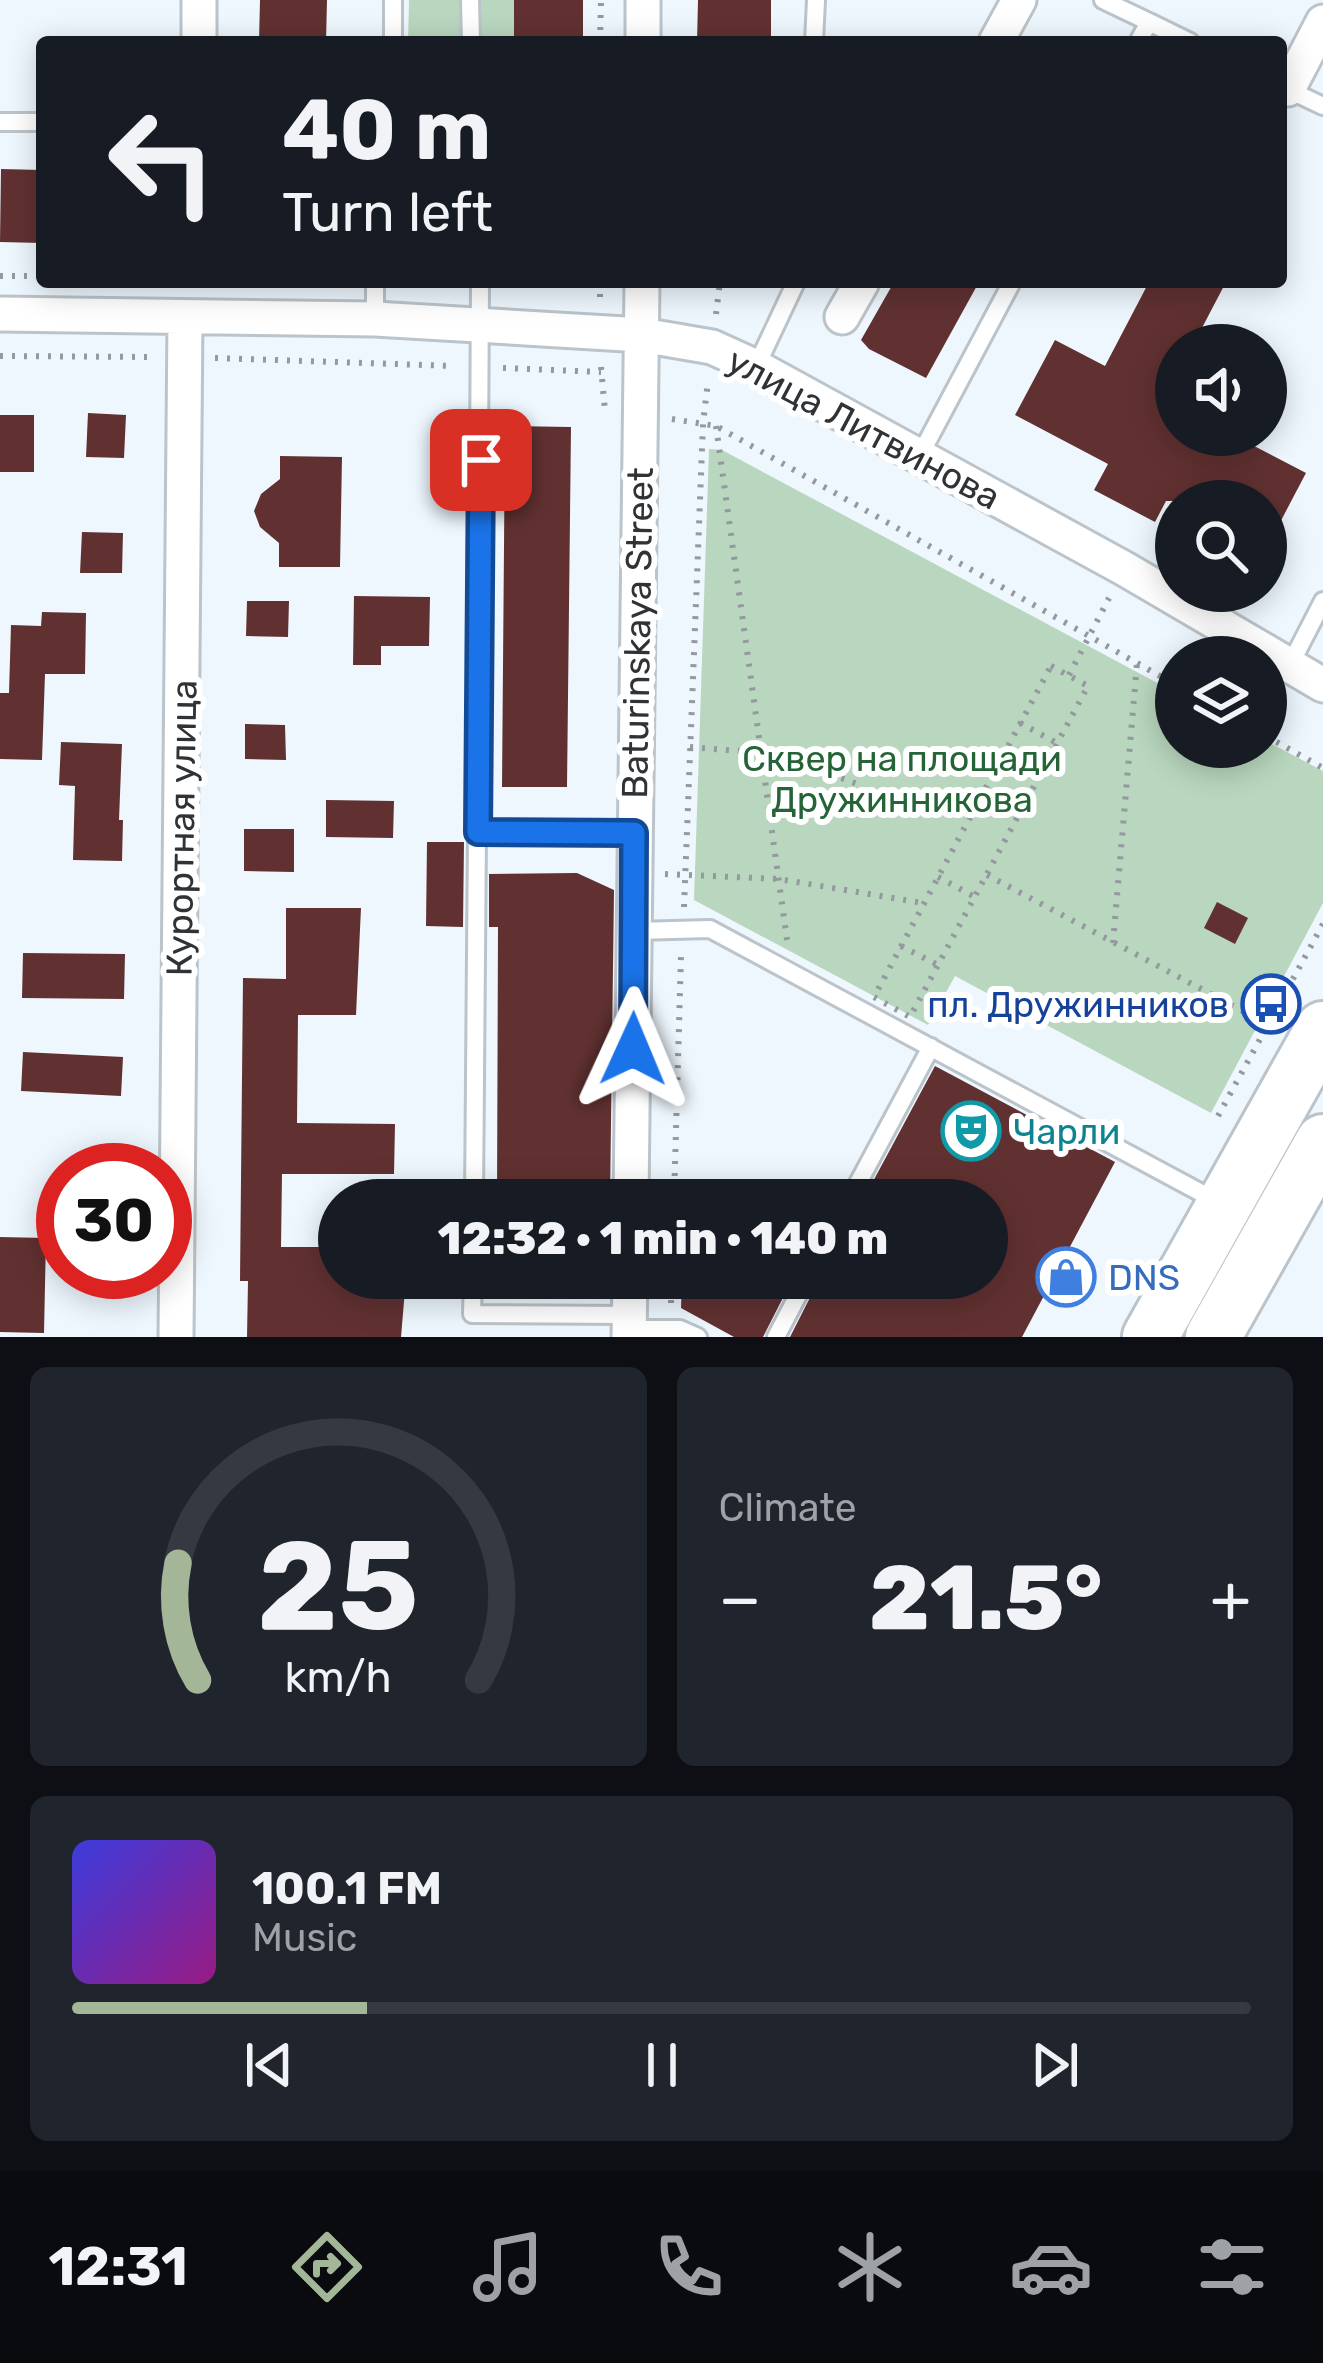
<!DOCTYPE html>
<html lang="en">
<head>
<meta charset="utf-8">
<style>
	body { margin:0; font-family:Rubik,sans-serif; background:#20242c; color:#f1f3f6; height:100vh; display:flex; flex-direction:column; font-size:45px; white-space:nowrap }
	* { box-sizing:border-box; margin:0 }
	p { font-size:39px; color:#9ea1a6 }
	.icon { flex:none; width:66px; height:66px; fill:none; stroke:currentColor; stroke-width:2; stroke-linecap:round; stroke-linejoin:round }
	.map { position:relative; height:1337px; overflow:hidden }
	.drawer { display:flex; flex-direction:column; gap:30px; padding:30px; background:#0d0f14; flex:1 }
	.drawer>* { flex:none }
	.guide { position:absolute; left:36px; top:36px; width:1251px; height:252px; border-radius:12px; box-shadow:0 6px 30px #0003; background:#171b24; color:#f1f3f6; overflow:hidden }
	.tools { position:absolute; left:1155px; top:324px; display:grid; gap:24px }
	.tools a { display:grid; place-items:center; width:132px; height:132px; border-radius:50%; background:#171b24; box-shadow:0 6px 30px #0003; font-size:60px }
	.speed { position:absolute; left:36px; top:1143px; display:flex; gap:24px; font-size:60px; font-weight:700; text-align:center }
	.speed>* { display:grid; place-content:center; width:156px; height:156px; border-radius:50%; background:#171b24; box-shadow:0 6px 30px #0003; line-height:1 }
	.speed .limit { border:18px solid #d22; background:#fff; color:#111 }
	.pin { position:absolute; display:grid; place-items:center; width:102px; height:102px; color:#fff; margin:-51px; border-radius:24px; box-shadow:0 6px 18px #0006 }
	.me { position:absolute; width:132px; margin:-66px; rotate:1deg; stroke-linejoin:round; filter:drop-shadow(0 0 9px #0008) }
	.turn { display:flex; align-items:center; gap:42px; height:252px; padding:0 48px; font-size:54px }
	.turn .icon { width:156px; height:156px; stroke-width:2.5 }
	.turn b { display:block; font-size:84px; line-height:102px }
	.big { font-size:90px; font-weight:800; line-height:1.1 }
	.drawer .widget { flex:1; display:flex; flex-direction:column; justify-content:center; gap:18px; min-width:0; padding:0 42px; border-radius:18px; background:#20242c }
	.drawer .dial { align-items:center; gap:0 }
	.dial svg { height:312px; overflow:visible; fill:none; stroke:#363941; stroke-width:7; stroke-linecap:round; text-anchor:middle }
	.dial text { fill:#f1f3f6; stroke:none }
	.song { display:flex; align-items:center; gap:36px }
	.cover { width:144px; height:144px; border-radius:18px; background:linear-gradient(135deg,hsl(240 70% 55%),hsl(310 70% 35%)) }
	.played { height:12px; border-radius:6px; background:linear-gradient(90deg,#a4b698 25%,#363941 25%) }
	.keys { display:flex; justify-content:space-around; direction:ltr }
	.heat { display:flex; justify-content:space-between; align-items:center; font-size:66px; direction:ltr }
	.drawer .tiles { flex:1; display:grid; gap:30px; grid-template-columns:1fr 1fr }
	.widget:last-child { grid-column:span 2 }
	.trip { position:absolute; left:318px; top:1179px; width:690px; height:120px; border-radius:60px; background:#171b24; box-shadow:0 6px 30px #0003; font-weight:800; line-height:120px; text-align:center }
	.dock { display:flex; height:192px; justify-content:space-around; align-items:center; background:#090b0e; color:#9ea1a6 }
	.dock .icon { width:84px; height:84px }
	.dock .active { color:#a4b698 }
	.dock b { font-size:54px; color:#f1f3f6 }
	.map>svg:first-child { display:block }
	.green { fill:#b9d7be }
	.building { fill:#613131 }
	.lines { fill:none; stroke-linecap:round; stroke-linejoin:round }
	.lane-casing { stroke:#bbc4ca; stroke-width:22 }
	.street-casing { stroke:#bbc4ca; stroke-width:39 }
	.primary-casing { stroke:#bbc4ca; stroke-width:60 }
	.path { stroke:#93999e; stroke-width:6; stroke-dasharray:3 9; stroke-linecap:butt }
	.lane { stroke:#fff; stroke-width:16 }
	.street { stroke:#fff; stroke-width:33 }
	.primary { stroke:#fff; stroke-width:54 }
	.route-casing { stroke:#114b97; stroke-width:30 }
	.route { stroke:#1a73e8; stroke-width:21 }
	.labels { text-anchor:middle; stroke-width:12; stroke-linejoin:round; paint-order:stroke }
	.street-label { font-size:36px; fill:#303336; stroke:#fff }
	.park-label { font-size:36px; fill:#246436; stroke:#fff }
	.transit-label { font-size:36px; fill:#164399; stroke:#fff; text-anchor:end }
	.culture-label { font-size:36px; fill:#0d838f; stroke:#fff; text-anchor:start }
	.shop-label { font-size:36px; fill:#366cbe; stroke:#fff; text-anchor:start }
</style>
</head>
<body>
<div class="map">
<svg width="1323" height="1337" viewBox="0 0 1323 1337">
	<rect width="100%" height="100%" fill="#eef7fe"/>
	<path class="green" d="M409,0h106l-1,42h-106z
		M709,449l13,1 454,243v54h90v-6l57,30v132l-112,210 -256,-137 -27,49 -234,-125z"/>
	<path class="building" d="M260,0h67l-1,42h-67z
		M514,0h69v42h-69z
		M698,0h73v42h-74z
		M1,169l41,1v73l-42,-1z
		M894,282h85l-53,96 -57,-29 -8,-9z
		M1149,282h77l-33,63h-17v32l-12,21 12,6v31h57l73,38 -40,76v-48h-100l-11,21 -61,-32 14,-26 -93,-49 40,-75 50,26z
		M88,413l38,2 -2,43 -38,-1z
		M0,415h34v57h-34z
		M505,426l66,1 -4,360h-65z
		M280,456l62,1 -2,110h-61v-24l-19,-16 -6,-16 7,-17 19,-15z
		M82,532l41,1 -1,40h-42z
		M354,596l76,1 -1,49h-48v19h-28z
		M247,601h42l-1,36 -42,-1z
		M42,612l44,1 -1,61h-40l-3,86 -42,-1v-66h9l2,-68 30,1z
		M245,724l40,1 1,35 -41,-1z
		M61,742l61,2 -3,76h4l-1,41 -49,-1 2,-74 -16,-1z
		M326,800l68,1 -1,37 -67,-1z
		M244,829h50v43l-50,-1z
		M427,842h37l-1,85 -37,-1z
		M577,873l37,17 -4,310h-113l1,-273h-9v-53z
		M1217,902l31,16 -13,26 -31,-16z
		M286,908h75l-5,107h-58l-1,108 98,1 -1,50h-112l-1,73h58v31h67l-5,59h-154l1,-56h-8l3,-303 43,1z
		M23,953l102,1 -1,45 -102,-1z
		M23,1052l100,5 -2,39 -100,-5z
		M935,1066l180,96 -93,175h-232l30,-59h167v-78h-124z
		M0,1237l46,1 -2,95 -44,-1z
		M682,1278h111l-30,59h-29l-53,-29z"/>
	<g class="lines">
		<g class="lane-casing">
			<path id="lane" d="M470,0l1,42
				M1103,0l46,22 -11,20
				M1149,22l41,20
				M393,42v-42
				M814,42l2,-42
				M1287,89l36,17
				M0,122h42
				M375,282v37
				M480,282l-3,550 157,1
				M756,367l40,-85
				M919,457l93,-175
				M1290,665l33,-64
				M635,931l75,-2 510,274
				M474,1200l3,-368
				M849,1200l82,-153
				M473,1278l-1,36 158,1
				M630,1329h50l18,8
				M776,1337l31,-59"/>
		</g>
		<g class="street-casing">
			<path id="street" d="M199,0v42
				M643,42v-42
				M996,42l23,-42
				M1288,89l35,-67
				M0,314l375,5 267,16 70,12 44,20 369,202 198,116
				M842,317l20,-35
				M631,1200l11,-918
				M176,1337l9,-1019
				M629,1337l1,-59"/>
		</g>
		<g class="primary-casing">
			<path id="primary" d="M1150,1337l173,-308
				M1213,1337l110,-195"/>
		</g>
		<path class="path" d="M600,42l1,-42
			M0,276h42
			M600,282v18
			M716,314l4,-32
			M0,356l154,1
			M215,358l239,8
			M601,367l4,44
			M503,368l98,4
			M672,419l44,7 460,259
			M716,426l71,514
			M1051,666l37,20 -178,331 -36,-20z
			M1069,675l40,-77
			M1020,723l37,20
			M1266,736l57,32
			M690,747l87,7 83,31
			M982,794l37,20
			M665,874l114,5 144,24
			M987,875l282,150
			M938,877l37,20
			M684,907l19,-483 5,-43
			M1113,943l24,-280
			M901,946l37,19
			M1218,1116l105,-192
			M674,1200l7,-244
			M671,1303l1,-25"/>
		<use href="#lane" class="lane"/>
		<use href="#street" class="street"/>
		<use href="#primary" class="primary"/>
	</g>
	<g class="lines">
		<g class="route-casing">
			<path id="route" d="M481,460l-3,372 156,1 -1,216"/>
		</g>
		<use href="#route" class="route"/>
	</g>
	<defs>
		<g id="bus-ring" transform="scale(3)"><circle r="9.5" fill="#fff" stroke="#1a4fb4" stroke-width="1.5"/><path d="M-5-6H5V4H4V6H2V4H-2V6H-4V4H-5ZM-3.5-4V0h7V-4ZM-3.5 1.2v1.5H-2V1.2ZM2 1.2v1.5H3.5V1.2Z" fill="#1a4fb4"/></g>
		<g id="theatre-ring" transform="scale(3)"><circle r="9.5" fill="#fff" stroke="#0f9aa8" stroke-width="1.5"/><path d="M-5-5.5Q0-4 5-5.5V0Q5 5 0 6Q-5 5-5 0ZM-3.3-2.5H-1v1.5H-3.3ZM1-2.5H3.3v1.5H1ZM-2.8 1Q0 5.5 2.8 1Z" fill="#0f9aa8"/></g>
		<g id="shop-ring" transform="scale(3)"><circle r="9.5" fill="#fff" stroke="#3f7fe0" stroke-width="1.5"/><path d="M-5-2.5h2.3a2.7 3.5 0 0 1 5.4 0H5L5.5 6h-11ZM-1.5-2.5h3a1.5 2.3 0 0 0-3 0Z" fill="#3f7fe0"/></g>
	</defs>
	<g fill-rule="evenodd">
		<use href="#bus-ring" x="1271" y="1004"/>
		<use href="#theatre-ring" x="971" y="1131"/>
		<use href="#shop-ring" x="1066" y="1277"/>
	</g>
	<g class="labels">
		<g class="street-label">
			<text transform="translate(864 428) rotate(28)" y="13">улица Литвинова</text>
			<text transform="translate(637 633) rotate(-89)" y="13">Baturinskaya Street</text>
			<text transform="translate(181 828) rotate(-89)" y="13">Курортная улица</text>
		</g>
		<g class="park-label">
			<text x="902" y="771">Сквер на площади<tspan x="902" dy="41">Дружинникова</tspan></text>
		</g>
		<g class="transit-label">
			<text x="1229" y="1017">пл. Дружинников</text>
		</g>
		<g class="culture-label">
			<text x="1013" y="1144">Чарли</text>
		</g>
		<g class="shop-label">
			<text x="1108" y="1290">DNS</text>
		</g>
	</g>
</svg>
<div class="tools">
<a><svg class="icon" aria-label="sound" viewBox="0 0 24 24"><path d="M4 9h4l5-4v14l-5-4H4zM17 9q2 3 0 6"/></svg></a>
<a><svg class="icon" aria-label="search" viewBox="0 0 24 24"><circle cx="10" cy="10" r="6"/><path d="M15 15l6 6"/></svg></a>
<a><svg class="icon" aria-label="layers" viewBox="0 0 24 24"><path d="M12 4l9 5-9 5-9-5zM3 14l9 5 9-5"/></svg></a>
</div>
<div class="speed"><div class="limit">30</div></div>
<div class="pin" style="left:481px;top:460px;background:#d93025"><svg class="icon" aria-label="arrive" viewBox="0 0 24 24"><path d="M6 21V4h12l-3 4 3 4H6"/></svg></div>
<svg class="me" style="left:633px;top:1049px" viewBox="-20 -20 40 40"><path d="M0-17L14 15 0 8-14 15z" fill="#1a73e8" stroke="#fff" stroke-width="4"/></svg>
<div class="trip">12:32 · 1 min · 140 m</div>
<div class="guide">
<div class="turn"><svg class="icon" aria-label="left" viewBox="0 0 24 24"><path d="M17 20v-9H6M10 6l-5 5 5 5"/></svg><div><b>40 m</b>Turn left</div></div>
</div>
</div>
<section class="drawer">
<div class="tiles">
<div class="widget dial"><svg viewBox="0 0 100 80">
<path d="M14 69A42 42 0 1 1 86 69"/>
<path d="M14 69A42 42 0 0 1 9 39" stroke="#a4b698"/>
<text x="50" y="56" font-size="32" font-weight="700">25</text>
<text x="50" y="72" font-size="11">km/h</text>
</svg></div>
<div class="widget"><p>Climate</p>
<div class="heat"><a>−</a><b class="big">21.5°</b><a>+</a></div>
</div>
<div class="widget">
<div class="song"><i class="cover"></i><div><b>100.1 FM</b><p>Music</p></div></div>
<div class="played"></div>
<div class="keys"><svg class="icon" aria-label="previous" viewBox="0 0 24 24"><path d="M18 5L8 12l10 7zM5 5v14"/></svg><svg class="icon" aria-label="pause" viewBox="0 0 24 24"><path d="M8 5v14M16 5v14"/></svg><svg class="icon" aria-label="next" viewBox="0 0 24 24"><path d="M6 5l10 7-10 7zM19 5v14"/></svg></div>
</div>
</div>
</section>
<nav class="dock">
<b>12:31</b>
<svg class="icon active" aria-label="directions" viewBox="0 0 24 24"><path d="M12 3l9 9-9 9-9-9zM9 14v-3h6M13 9l2 2-2 2"/></svg>
<svg class="icon" aria-label="music" viewBox="0 0 24 24"><path d="M9 18V5l10-2v13"/><circle cx="6" cy="18" r="3"/><circle cx="16" cy="16" r="3"/></svg>
<svg class="icon" aria-label="phone" viewBox="0 0 24 24"><path d="M5 4h4l2 5-3 2q2 4 5 5l2-3 5 2v4C11 20 4 13 5 4z"/></svg>
<svg class="icon" aria-label="climate" viewBox="0 0 24 24"><path d="M12 3v18M4 7l16 10M4 17L20 7"/></svg>
<svg class="icon" aria-label="car" viewBox="0 0 24 24"><path d="M5 17H2v-5l4-1 3-4h7l3 4 3 1v5h-3M9 17h6M6 11h13"/><circle cx="7" cy="17" r="2"/><circle cx="17" cy="17" r="2"/></svg>
<svg class="icon" aria-label="filters" viewBox="0 0 24 24"><path d="M4 7h16M4 17h16"/><circle cx="9" cy="7" r="2"/><circle cx="15" cy="17" r="2"/></svg>
</nav>
</body>
</html>
